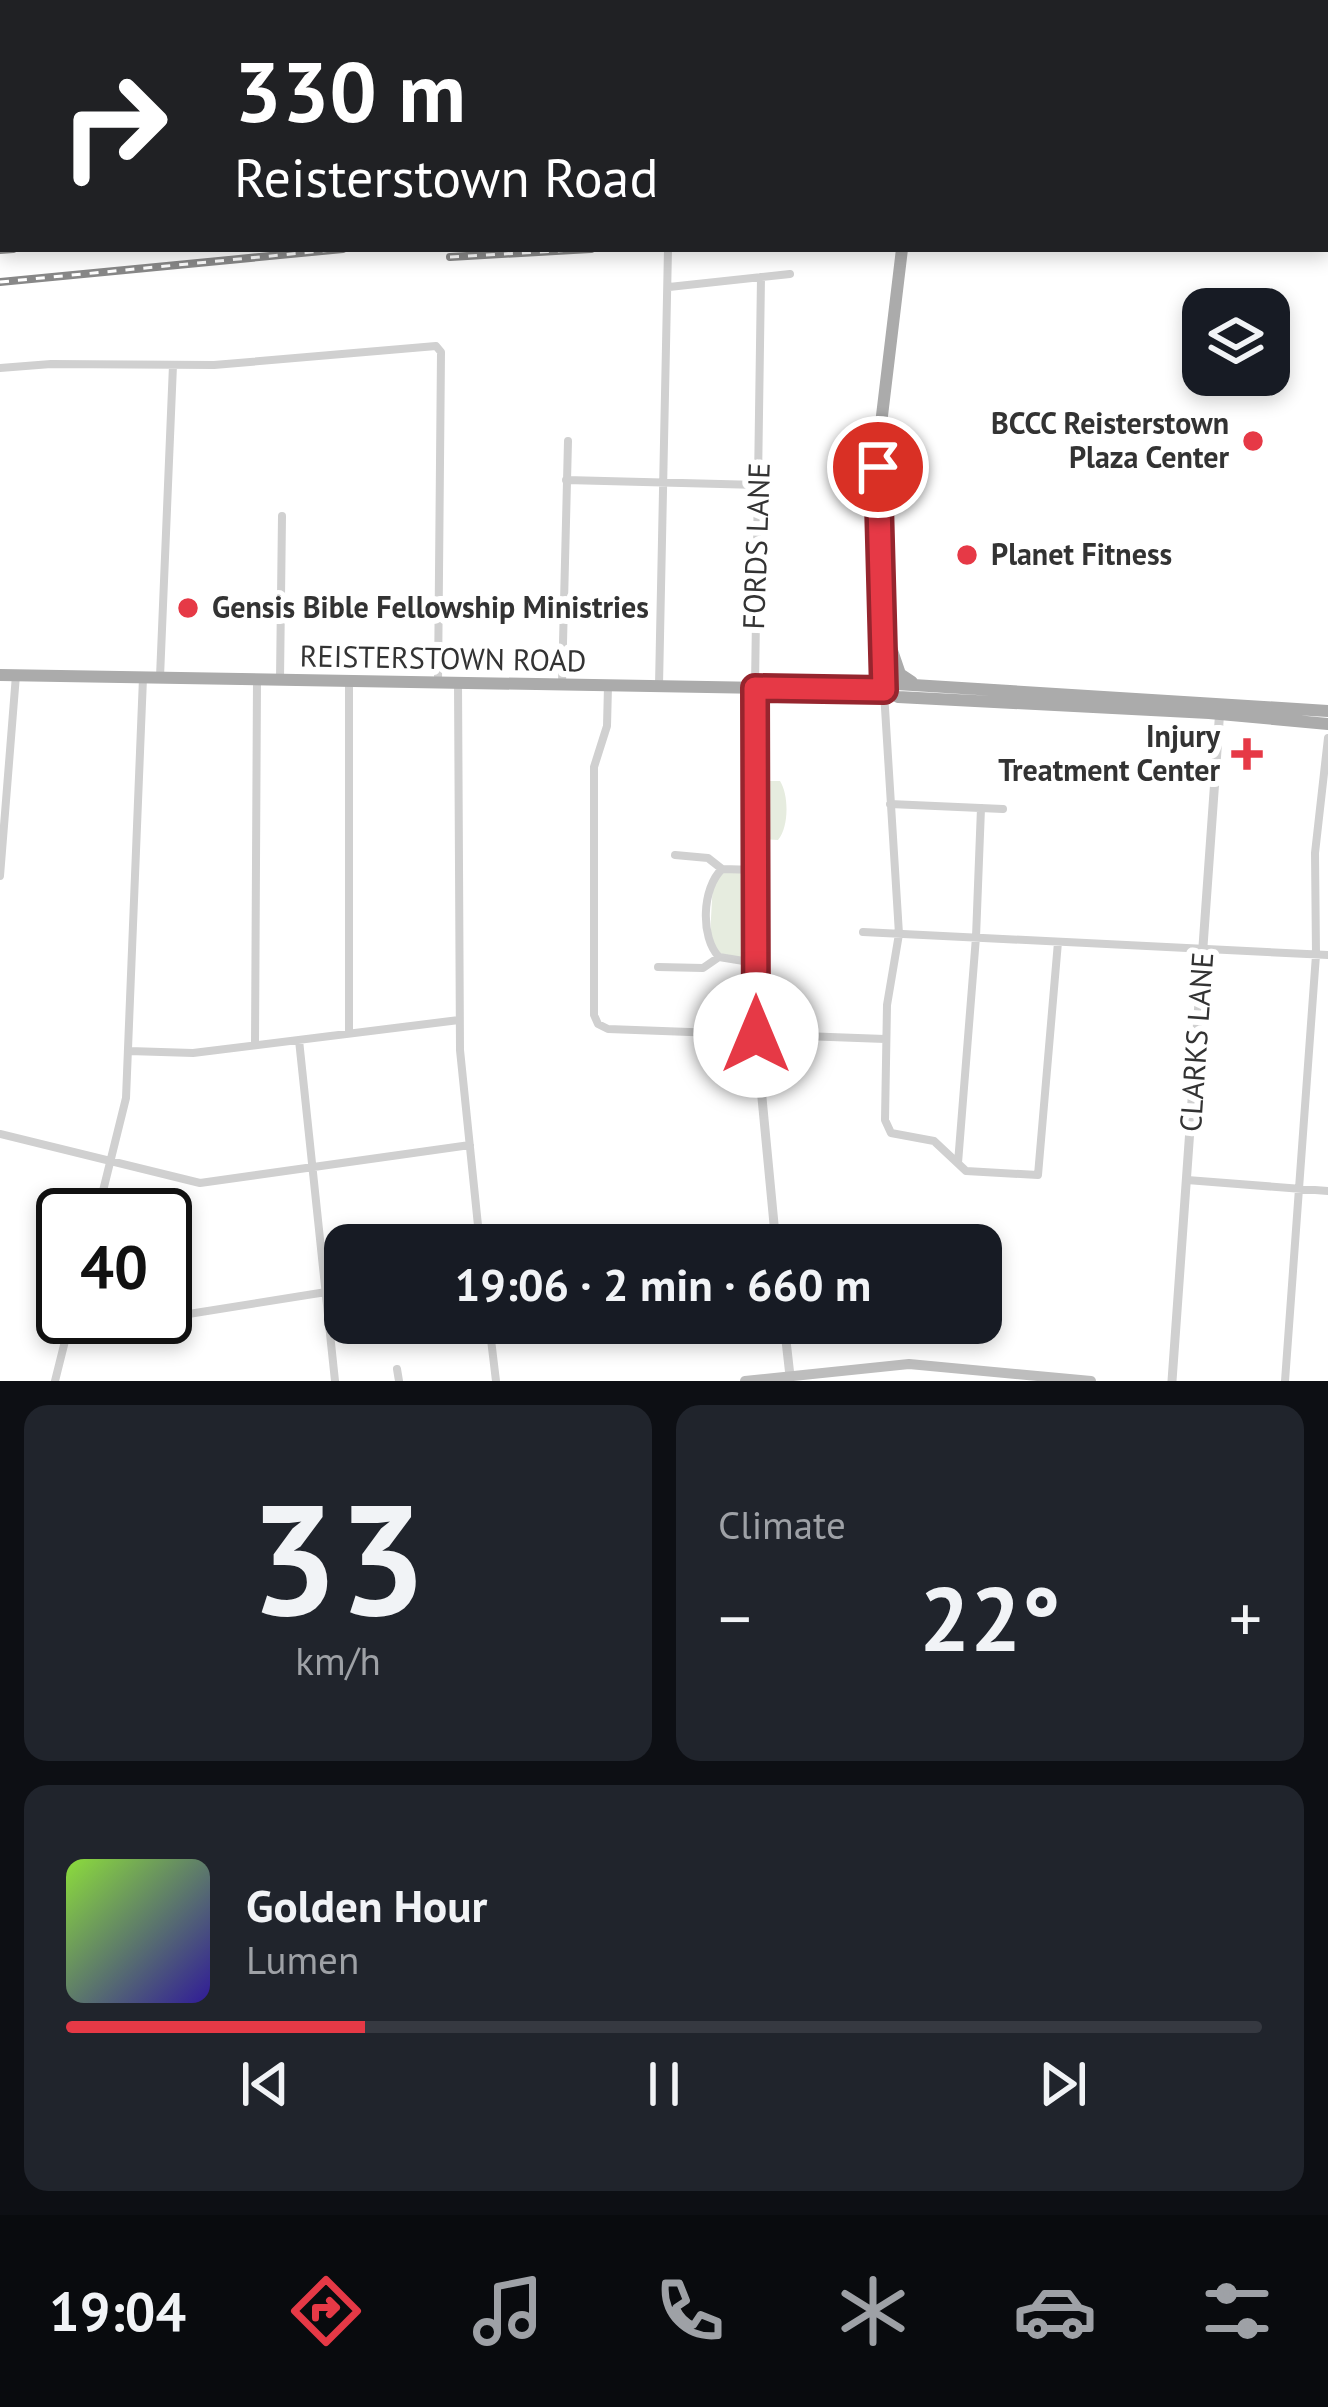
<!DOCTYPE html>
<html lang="en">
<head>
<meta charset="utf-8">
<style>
	body { margin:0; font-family:"PT Sans",sans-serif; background:#20242c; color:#f1f3f6; height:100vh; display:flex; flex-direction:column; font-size:45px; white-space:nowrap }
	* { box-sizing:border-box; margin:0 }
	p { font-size:39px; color:#9ea1a6 }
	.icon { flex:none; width:66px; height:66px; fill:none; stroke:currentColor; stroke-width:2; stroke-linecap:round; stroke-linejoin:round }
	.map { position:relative; height:1381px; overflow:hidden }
	.sheet { display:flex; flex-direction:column; gap:24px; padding:24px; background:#0d0f14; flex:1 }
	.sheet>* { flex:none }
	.hud { position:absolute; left:0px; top:0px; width:1329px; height:252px; box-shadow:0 6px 18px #0003; background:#202124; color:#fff; overflow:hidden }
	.controls { position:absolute; left:1182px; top:288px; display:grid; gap:24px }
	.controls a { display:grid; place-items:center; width:108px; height:108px; border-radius:24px; background:#171b24; box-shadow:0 6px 18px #0003; font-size:60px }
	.speed { position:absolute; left:36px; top:1188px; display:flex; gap:24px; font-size:60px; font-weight:700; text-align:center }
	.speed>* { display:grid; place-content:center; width:156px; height:156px; border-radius:50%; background:#171b24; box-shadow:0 6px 18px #0003; line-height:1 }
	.speed .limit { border:6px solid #111; border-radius:18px; background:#fff; color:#111 }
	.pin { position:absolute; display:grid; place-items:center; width:102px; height:102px; color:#fff; margin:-51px; border:6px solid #fff; border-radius:50%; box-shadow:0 3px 12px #0007 }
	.me { position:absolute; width:132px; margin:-66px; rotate:0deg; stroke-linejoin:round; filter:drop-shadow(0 0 9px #0008) }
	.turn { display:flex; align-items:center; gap:42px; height:252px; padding:0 36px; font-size:54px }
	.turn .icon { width:156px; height:156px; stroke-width:2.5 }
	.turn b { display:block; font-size:84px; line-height:102px }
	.big { font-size:90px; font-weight:700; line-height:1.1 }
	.sheet .card { flex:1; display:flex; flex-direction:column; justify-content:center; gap:18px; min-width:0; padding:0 42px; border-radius:24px; background:#20242c }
	.sheet .dial { align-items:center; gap:0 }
	.dial b { font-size:156px; line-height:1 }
	.song { display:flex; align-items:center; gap:36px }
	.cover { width:144px; height:144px; border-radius:18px; background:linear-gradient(135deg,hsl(90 70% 55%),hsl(250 70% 35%)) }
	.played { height:12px; border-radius:6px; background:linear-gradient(90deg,#e63946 25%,#363941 25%) }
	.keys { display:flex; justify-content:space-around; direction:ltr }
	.heat { display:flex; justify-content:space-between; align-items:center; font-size:66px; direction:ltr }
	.sheet .tiles { flex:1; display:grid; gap:24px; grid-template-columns:1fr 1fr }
	.card:last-child { grid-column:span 2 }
	.trip { position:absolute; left:324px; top:1224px; width:678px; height:120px; border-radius:24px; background:#171b24; box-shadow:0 6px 18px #0003; font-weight:700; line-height:120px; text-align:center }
	.tabs { display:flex; height:192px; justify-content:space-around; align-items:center; background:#090b0e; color:#9ea1a6 }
	.tabs .icon { width:84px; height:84px }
	.tabs .current { color:#e63946 }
	.tabs b { font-size:54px; color:#f1f3f6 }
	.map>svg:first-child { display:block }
	.green { fill:#e6ecdf }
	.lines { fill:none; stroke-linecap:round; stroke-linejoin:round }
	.stream { stroke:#cfe2ee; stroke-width:3 }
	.minor { stroke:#d0d0d0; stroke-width:8 }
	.tertiary { stroke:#d0d0d0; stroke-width:9 }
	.secondary { stroke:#bdbdbd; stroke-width:10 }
	.primary { stroke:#ababab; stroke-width:12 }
	.rail-casing { stroke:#888; stroke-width:8 }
	.rail { stroke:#fff; stroke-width:3; stroke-dasharray:9; stroke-linecap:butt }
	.route-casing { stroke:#96252e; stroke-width:30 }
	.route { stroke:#e63946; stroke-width:21 }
	.poi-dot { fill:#e63946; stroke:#fff; stroke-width:4.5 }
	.labels { text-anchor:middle; stroke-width:12; stroke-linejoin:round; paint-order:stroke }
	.poi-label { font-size:30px; font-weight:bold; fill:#333; stroke:#fff; text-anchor:end }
	.street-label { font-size:30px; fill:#333; stroke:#fff }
</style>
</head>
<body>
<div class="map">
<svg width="1328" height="1381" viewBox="0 0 1328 1381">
	<rect width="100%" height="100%" fill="#fff"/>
	<path class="green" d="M762,781h18c9,14 9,46 -2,59l-16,-1z
		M722,872l27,1 3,88 -33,-8 -9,-16 3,-56z"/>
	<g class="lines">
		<path class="stream" d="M579,0l1,3"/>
		<path class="minor" d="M374,3v-3
			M1115,3v-3
			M1326,111l2,-1
			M1326,222h2
			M669,287l121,-13
			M0,368l51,-4 163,1 222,-19 5,6 -3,331
			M566,480l193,5
			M160,677l13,-312
			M280,679l2,-163
			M458,683l2,367 20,195
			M562,683l6,-242
			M659,685l9,-436
			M608,686l-1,40 -13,41v248l4,9 10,5 277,10
			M755,686l6,-409
			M884,692l15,242 -12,71 -2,115 6,13 43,8 32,30 72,4 20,-233
			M890,804l113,5
			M675,855l33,3 14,11 35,1
			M0,876l16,-201
			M863,932l465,23
			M719,957c-19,-20 -17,-69 3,-88
			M658,967l45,1 16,-11 37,6
			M349,1033v-352
			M299,1040l36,341
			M255,1044l2,-364
			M129,1051l64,2 266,-33
			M0,1134l200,49 270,-38
			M958,1163l18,-226 5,-129
			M1187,1180l141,11
			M97,1215l29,-117 17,-420
			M151,1320l194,-31
			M489,1323l7,58
			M397,1369l2,12
			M55,1381l16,-64
			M1285,1381l31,-426 -1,-102 13,-115"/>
		<path class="tertiary" d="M755,688l1,347 20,210
			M784,1323l6,53
			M1172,1381l48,-673"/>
		<path class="secondary" d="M929,3v-3
			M745,1381l164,-17 182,17"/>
		<path class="primary" d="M0,124l3,1
			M0,140l3,1
			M888,639l12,35 12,8
			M0,675l884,15 13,-6 431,27
			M884,690l14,7 311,16 119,11
			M884,690l-6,-241 24,-200"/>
		<g class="rail-casing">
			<path id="rail" d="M1313,3l8,-3
				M0,250l13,-1
				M450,257l141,-8
				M0,282l343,-33"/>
		</g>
		<use href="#rail" class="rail"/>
	</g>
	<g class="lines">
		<g class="route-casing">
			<path id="route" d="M756,1035l-1,-347 129,2 -6,-223"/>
		</g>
		<use href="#route" class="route"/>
	</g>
	<g class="poi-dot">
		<circle cx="1253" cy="441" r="12"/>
		<circle cx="967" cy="555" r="12"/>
		<circle cx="188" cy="608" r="12"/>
		<path d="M1241 736h12v12h12v12h-12v12h-12v-12h-12v-12h12z"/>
	</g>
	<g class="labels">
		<g class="poi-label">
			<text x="1229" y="434">BCCC Reisterstown<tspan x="1229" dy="34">Plaza Center</tspan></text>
			<text x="991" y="565" text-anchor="start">Planet Fitness</text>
			<text x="212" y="618" text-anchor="start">Gensis Bible Fellowship Ministries</text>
			<text x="1220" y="747">Injury<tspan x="1220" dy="34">Treatment Center</tspan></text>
		</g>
		<g class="street-label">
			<text transform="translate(757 546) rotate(-88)" y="10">FORDS LANE</text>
			<text transform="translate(443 659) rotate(1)" y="10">REISTERSTOWN ROAD</text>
			<text transform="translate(1197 1042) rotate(-86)" y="10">CLARKS LANE</text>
		</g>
	</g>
</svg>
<div class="controls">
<a><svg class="icon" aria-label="layers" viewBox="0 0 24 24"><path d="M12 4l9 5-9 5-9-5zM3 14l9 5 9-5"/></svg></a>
</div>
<div class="speed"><div class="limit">40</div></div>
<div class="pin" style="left:878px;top:467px;background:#d93025"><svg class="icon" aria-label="arrive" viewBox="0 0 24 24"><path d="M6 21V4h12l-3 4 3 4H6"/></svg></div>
<svg class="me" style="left:756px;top:1035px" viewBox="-20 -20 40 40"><circle r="19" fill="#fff"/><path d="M0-13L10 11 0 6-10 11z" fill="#e63946"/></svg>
<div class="trip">19:06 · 2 min · 660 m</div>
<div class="hud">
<div class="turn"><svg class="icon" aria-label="right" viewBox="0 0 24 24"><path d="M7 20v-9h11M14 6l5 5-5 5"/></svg><div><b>330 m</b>Reisterstown Road</div></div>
</div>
</div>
<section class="sheet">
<div class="tiles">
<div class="card dial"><b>33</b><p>km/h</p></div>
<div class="card"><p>Climate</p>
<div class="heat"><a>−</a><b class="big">22°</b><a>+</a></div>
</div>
<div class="card">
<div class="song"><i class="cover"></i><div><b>Golden Hour</b><p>Lumen</p></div></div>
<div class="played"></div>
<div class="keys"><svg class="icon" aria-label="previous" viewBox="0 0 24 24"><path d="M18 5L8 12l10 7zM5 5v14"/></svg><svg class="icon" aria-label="pause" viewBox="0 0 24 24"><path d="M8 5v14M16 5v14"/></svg><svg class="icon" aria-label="next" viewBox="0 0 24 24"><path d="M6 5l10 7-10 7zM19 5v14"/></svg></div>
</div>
</div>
</section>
<nav class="tabs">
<b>19:04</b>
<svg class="icon current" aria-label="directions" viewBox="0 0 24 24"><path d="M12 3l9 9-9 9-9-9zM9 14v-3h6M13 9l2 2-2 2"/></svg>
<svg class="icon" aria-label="music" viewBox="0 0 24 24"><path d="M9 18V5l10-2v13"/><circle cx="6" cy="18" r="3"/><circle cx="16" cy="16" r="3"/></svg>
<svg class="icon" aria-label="phone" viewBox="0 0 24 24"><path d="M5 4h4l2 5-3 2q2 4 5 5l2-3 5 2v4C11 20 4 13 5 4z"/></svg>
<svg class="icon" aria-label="climate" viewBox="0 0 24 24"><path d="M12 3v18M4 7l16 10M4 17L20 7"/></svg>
<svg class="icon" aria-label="car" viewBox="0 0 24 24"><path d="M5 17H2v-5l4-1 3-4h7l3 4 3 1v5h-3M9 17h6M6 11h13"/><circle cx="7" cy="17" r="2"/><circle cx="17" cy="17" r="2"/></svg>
<svg class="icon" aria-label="filters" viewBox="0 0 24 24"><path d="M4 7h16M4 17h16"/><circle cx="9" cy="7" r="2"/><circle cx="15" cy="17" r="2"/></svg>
</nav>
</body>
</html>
